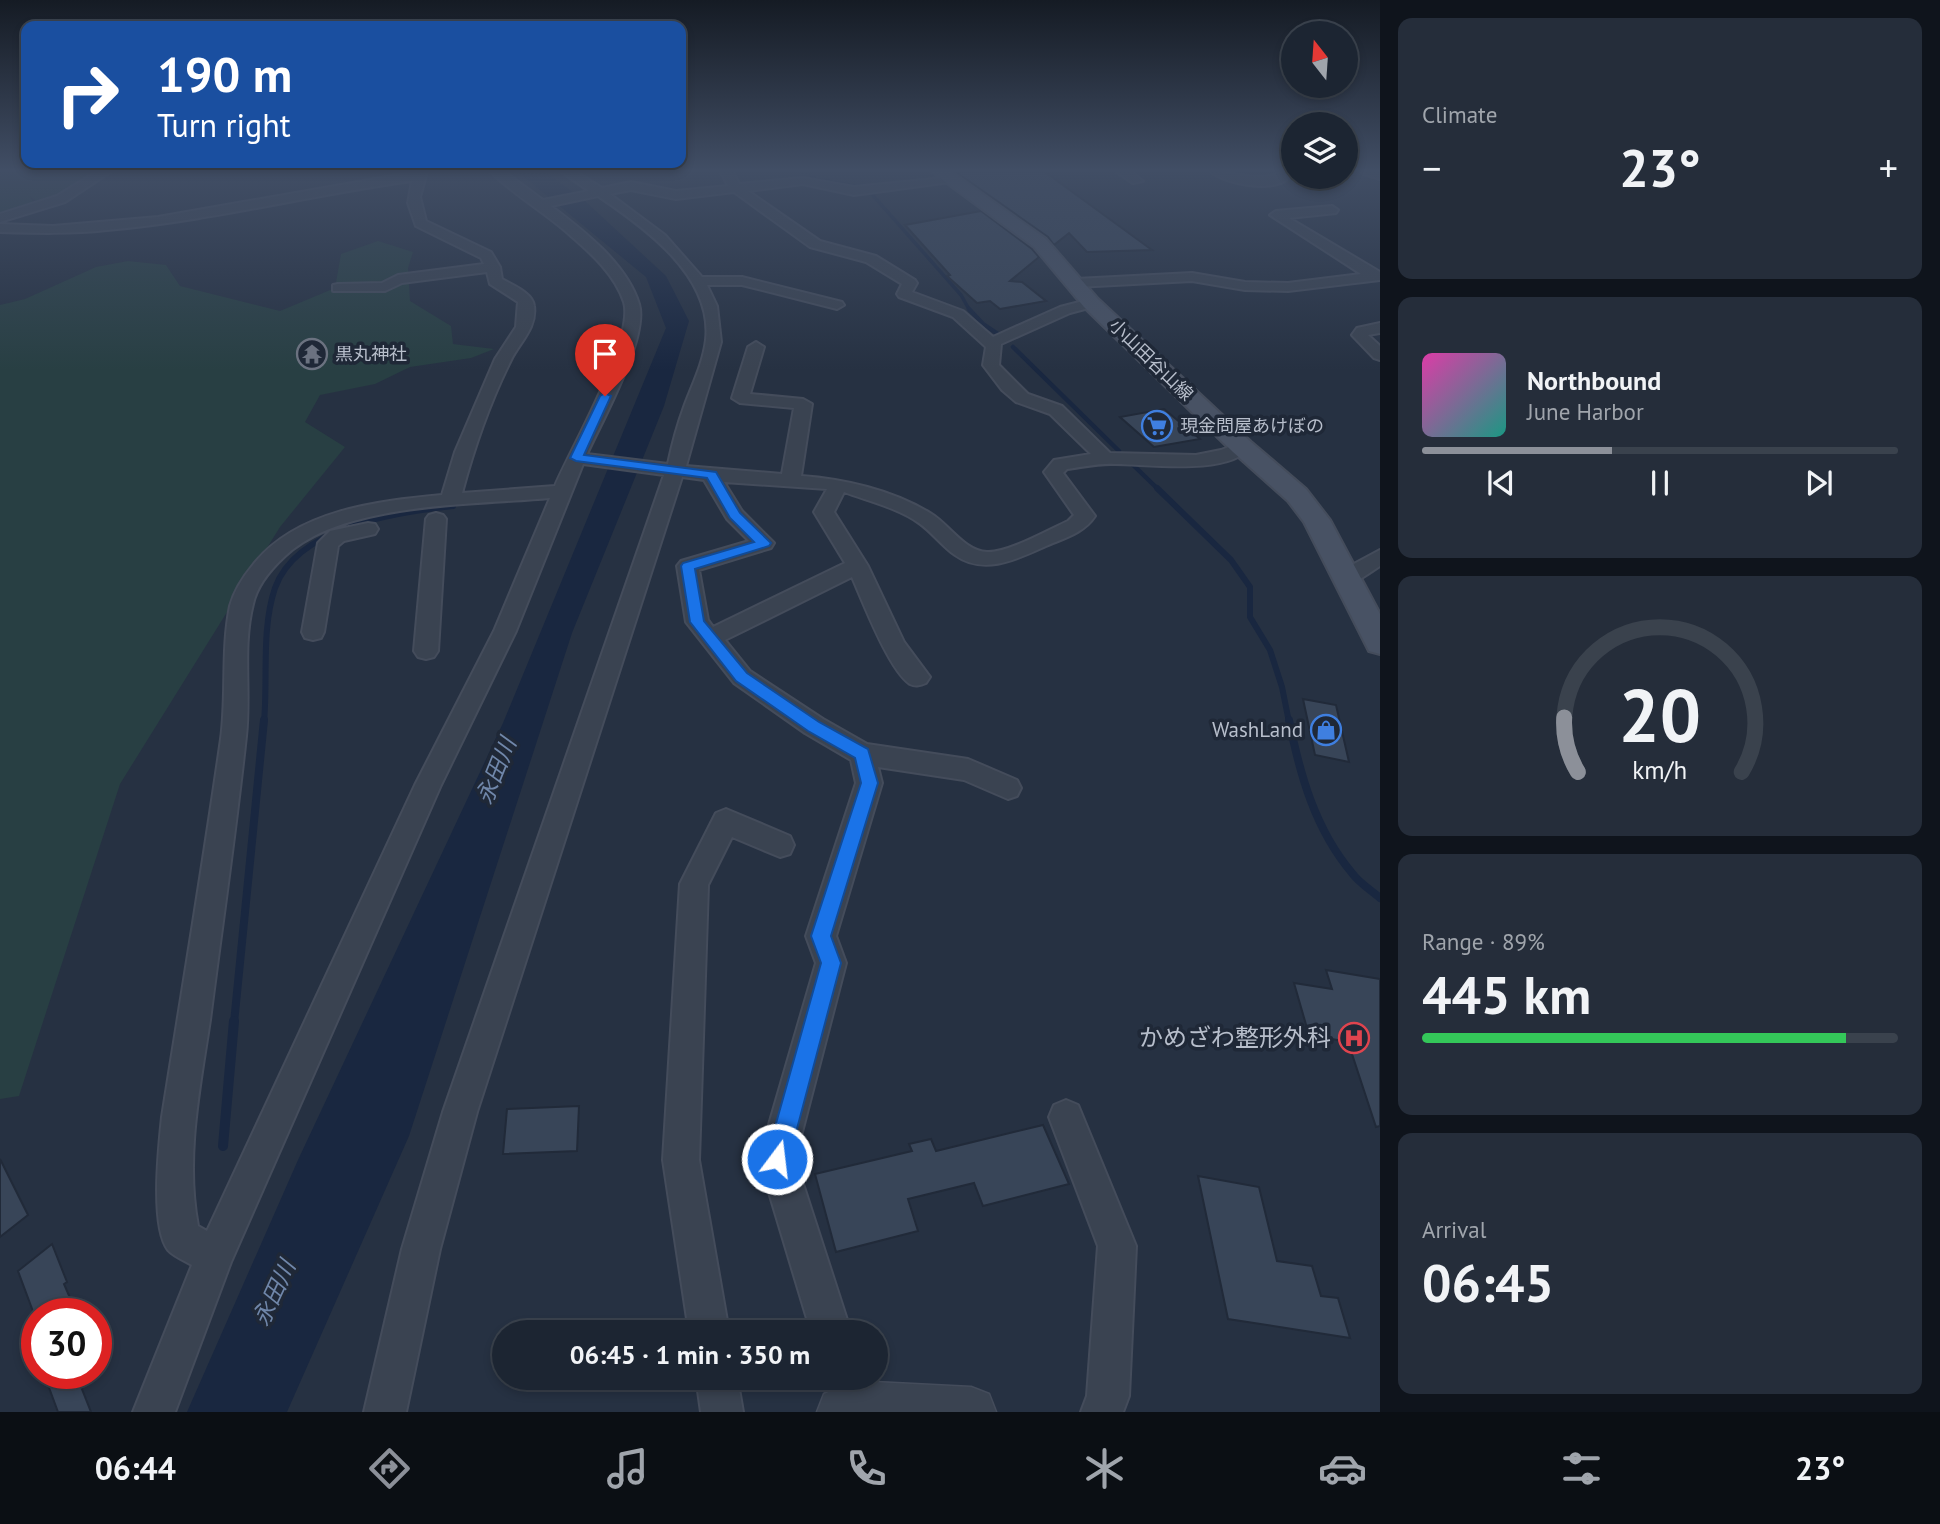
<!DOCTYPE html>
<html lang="en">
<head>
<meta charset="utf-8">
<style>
	body { margin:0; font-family:"PT Sans","Noto Sans JP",sans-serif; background:#252d3a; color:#f1f3f6; height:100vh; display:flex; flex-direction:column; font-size:26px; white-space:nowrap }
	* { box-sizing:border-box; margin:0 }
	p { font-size:23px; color:#a0a5ac }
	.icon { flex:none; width:38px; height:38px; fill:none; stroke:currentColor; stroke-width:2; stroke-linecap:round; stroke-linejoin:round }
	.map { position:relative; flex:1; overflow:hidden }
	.drawer { display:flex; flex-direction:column; gap:18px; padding:18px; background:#0f141c; width:560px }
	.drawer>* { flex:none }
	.guide { position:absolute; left:21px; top:21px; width:665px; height:147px; border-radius:14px; box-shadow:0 4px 10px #0003,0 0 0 2px #3a424d; background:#1a4fa0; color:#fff; overflow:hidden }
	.needle { width:46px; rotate:343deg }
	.fabs { position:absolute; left:1281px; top:21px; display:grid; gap:14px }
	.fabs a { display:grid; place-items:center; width:77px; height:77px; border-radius:50%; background:#1c2532; box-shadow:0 4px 10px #0003,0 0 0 2px #3a424d; font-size:35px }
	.speed { position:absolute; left:21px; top:1298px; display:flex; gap:14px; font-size:35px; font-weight:700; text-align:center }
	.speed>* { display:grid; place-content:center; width:91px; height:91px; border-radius:50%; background:#1c2532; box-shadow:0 4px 10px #0003,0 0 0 2px #3a424d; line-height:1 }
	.speed .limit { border:10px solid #d22; background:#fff; color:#111 }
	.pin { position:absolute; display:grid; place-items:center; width:60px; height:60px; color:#fff; margin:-72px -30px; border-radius:50% 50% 50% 0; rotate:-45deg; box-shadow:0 0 7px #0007 }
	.pin .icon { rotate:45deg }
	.me { position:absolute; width:77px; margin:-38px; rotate:15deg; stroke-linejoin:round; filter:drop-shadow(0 0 5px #0008) }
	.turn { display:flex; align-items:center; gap:24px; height:147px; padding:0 21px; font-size:32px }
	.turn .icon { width:91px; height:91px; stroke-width:2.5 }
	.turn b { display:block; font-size:49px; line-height:60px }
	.big { font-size:52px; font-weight:600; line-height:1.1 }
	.drawer .widget { flex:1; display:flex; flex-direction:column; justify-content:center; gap:10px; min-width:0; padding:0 24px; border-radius:14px; background:#252d3a }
	.drawer .dial { align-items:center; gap:0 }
	.dial svg { height:182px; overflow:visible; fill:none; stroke:#3a424d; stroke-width:7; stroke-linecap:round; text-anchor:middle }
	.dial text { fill:#f1f3f6; stroke:none }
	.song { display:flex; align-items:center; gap:21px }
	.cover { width:84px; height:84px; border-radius:10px; background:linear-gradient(135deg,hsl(320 70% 55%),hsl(170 70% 35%)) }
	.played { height:7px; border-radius:4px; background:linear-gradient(90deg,#8c9099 40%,#3a424d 40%) }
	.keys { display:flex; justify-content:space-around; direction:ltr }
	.heat { display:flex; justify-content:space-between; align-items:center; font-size:38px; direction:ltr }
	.charge { height:10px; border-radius:5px; background:linear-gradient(90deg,#34c759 89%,#3a424d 0) }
	.trip { position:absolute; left:492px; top:1320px; width:396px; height:70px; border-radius:35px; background:#1c2532; box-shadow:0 4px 10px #0003,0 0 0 2px #3a424d; font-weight:600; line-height:70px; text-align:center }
	.tab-bar { display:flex; height:112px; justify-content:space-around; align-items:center; background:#0b0f14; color:#a0a5ac }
	.tab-bar .icon { width:49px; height:49px }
	.tab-bar .selected { color:#8c9099 }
	.tab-bar b { font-size:32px; color:#f1f3f6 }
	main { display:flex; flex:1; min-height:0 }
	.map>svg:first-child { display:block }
	.green { fill:#283f43 }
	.water { fill:#192740 }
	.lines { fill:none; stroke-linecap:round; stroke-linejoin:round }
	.stream-far4 { stroke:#192740; stroke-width:3.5 }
	.stream-far3 { stroke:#192740; stroke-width:4.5 }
	.stream-far2 { stroke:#192740; stroke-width:6 }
	.stream-far1 { stroke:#192740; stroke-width:8 }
	.stream { stroke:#192740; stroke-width:10 }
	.building { fill:#384558; stroke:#212a39; stroke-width:2 }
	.minor-casing { stroke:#444c5b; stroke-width:4 }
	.tertiary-casing { stroke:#444c5b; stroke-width:3 }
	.secondary-casing { stroke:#444c5b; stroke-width:4 }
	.minor { fill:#3a4351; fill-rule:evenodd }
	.tertiary { fill:#3a4351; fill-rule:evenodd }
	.secondary { fill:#485264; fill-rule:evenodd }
	.route { fill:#1a73e8; stroke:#114b97; stroke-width:2 }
	.labels { text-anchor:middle; stroke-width:7; stroke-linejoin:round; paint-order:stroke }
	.far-poi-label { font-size:18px; fill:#b7becb; stroke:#1f2837; text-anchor:start }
	.far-street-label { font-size:18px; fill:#b7becb; stroke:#1f2837 }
	.poi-label { font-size:21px; fill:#b7becb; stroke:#1f2837; text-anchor:end }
	.water-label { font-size:23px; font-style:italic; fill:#7087aa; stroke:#1f2837 }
	.near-poi-label { font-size:24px; fill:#b7becb; stroke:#1f2837; text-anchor:end }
</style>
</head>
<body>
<main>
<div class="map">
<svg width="1380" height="1412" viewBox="0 0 1380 1412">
	<rect width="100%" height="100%" fill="#263142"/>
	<path class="green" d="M0,172h89l-25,21 -26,9 -9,-6 7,9 -36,8z
		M378,241l35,11 -5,16 2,33 41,25 2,18 41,5 -23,9 -61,9 -35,17 -55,11 -15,27 40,25 -65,80 -160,257 -101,312 -19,3v-794l25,-6 71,-32 32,-6 38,4 14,21 100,25 55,-23 6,-34z"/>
	<path class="water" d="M518,172h27l40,29 81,75 23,45 -25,85 -92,227 -163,503 -122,276h-100l111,-252 205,-437 163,-395 -20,-51z"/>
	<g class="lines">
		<path class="stream-far4" d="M802,172l15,7 44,8
			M870,192l91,103 9,16"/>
		<path class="stream-far3" d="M969,309l14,15 18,12
			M1013,347l106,104
			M1132,464l27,26"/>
		<path class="stream-far2" d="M1157,488l74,72 19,27v30l20,33 12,37 7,35
			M264,722c4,-43 -3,-93 11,-134 22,-62 123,-76 178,-82"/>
		<path class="stream-far1" d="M1289,720c11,55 26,109 63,153 7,10 19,17 28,25
			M234,1023l30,-303"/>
		<path class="stream" d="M223,1146l11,-125"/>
	</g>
	<path class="building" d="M956,172h89l107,78 -65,2 -18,-19 -15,12 -6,-8z
		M981,211l51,38 7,8 -29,24 12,1 24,19 -46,8 -10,-8 -13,2 -30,-27 3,-1 -45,-50z
		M1164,409l36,30 -46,8 -34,-30z
		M1303,699l33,6 13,57 -34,-7z
		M1326,970l54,9v147l-4,1 -28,-85 -39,-7 -15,-52 38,6z
		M579,1106l-2,45 -74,3 4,-45z
		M1043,1125l26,59 -86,22 -9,-23 -66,16 10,32 -82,21 -21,-78 97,-23 -3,-7 22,-5 5,12z
		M0,1159l28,56 -28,22z
		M1198,1176l61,11 18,74 35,5 9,30 17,2 12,40 -122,-19z
		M52,1244l15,38 -3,2 13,30h-43l-16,-43z
		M44,1374h32l15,38h-33z"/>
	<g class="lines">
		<g class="minor-casing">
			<path id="minor" d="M96,172h14l-45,30 -65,20v-8l57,-18z
				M415,172h12l-7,25 6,24 65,31 9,15 2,12c10,6 31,14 32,27 3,22 -14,36 -23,54 -21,42 -37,88 -49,133l93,-7c16,-38 80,-148 69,-184 -9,-27 -32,-48 -53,-66 -25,-23 -56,-40 -80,-64h14l38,28 46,-9 -27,-19h14l26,16 29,-6 45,9 52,-5 -7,-14h12l6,12 64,-6 51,9 100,-10v4l-4,1 -96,13 -51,-11 -55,7 72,50 56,15 39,24 2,3 -5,9 51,19 30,26 67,-30 31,-8 5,1 2,3 -2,3 -26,7 -69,31 -2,21 29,29 34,12 48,47 86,2 25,-5 21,-8 9,5c-23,29 -103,17 -136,17 -16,-1 -32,3 -48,5l-4,4 32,43c-11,17 -31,22 -49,30 -29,13 -62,30 -91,9 -13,-9 -23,-23 -36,-32 -21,-15 -51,-22 -75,-31l-10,20 34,54 36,76 26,35 -4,6c-5,2 -10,4 -16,1 -21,-14 -47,-82 -58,-107l-127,63 25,31 73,48 44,25 101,15 49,21 4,8 -4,8 -9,3 -44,-19 -86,-13 4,16 -46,153 10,27 -51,196 56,173h-40l-52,-173 57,-196 -10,-27 50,-153 -5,-23 -46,-27 -71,-50 -48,-61 -9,-56 4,-5 68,-20 -22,-22 -23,-39 -22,-3 -205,635 -37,137 -34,163h-42l38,-163 41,-137 221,-637 -81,-11 -67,167 -75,154 -210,477 -56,150h-42l59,-147c-7,-4 -19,-9 -24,-15 -18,-24 -9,-104 -6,-133 20,-126 41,-252 59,-378 6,-44 0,-89 9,-133 4,-15 13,-29 23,-41 43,-55 125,-64 189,-70l13,-43 40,-93 21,-32 2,-25 -28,-18 -3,-12 -85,11 -17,8h-52v-6l5,-1 44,-1 16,-8 86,-11 -3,-6 -65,-32 -8,-23 4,-22c-102,14 -202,40 -305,49 -36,4 -71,3 -107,2v-8l53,2 105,-9zM631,190l45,9 58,-7 76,55 56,15 36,22 -5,10 2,3 54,20 33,30 -3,18 19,25 14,12 34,12 41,40 -37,6 -10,12 30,43 -6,6c-20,9 -60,32 -81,31 -23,-1 -38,-28 -57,-39 -38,-23 -86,-34 -129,-37l11,-72 -9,-5 -53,-5 14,-47 -8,-5 -8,5 -16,51 8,5 54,5 -12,66 -96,-8 35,-124 -4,-36 -10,-21h35l95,24 7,-4 -2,-3 -100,-25h-40l-37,-42 -55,-41zM598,196c46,31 115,80 108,144 -3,24 -14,45 -22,67 -7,19 -12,38 -16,57l-81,-10c15,-33 62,-117 52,-150 -12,-40 -56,-74 -88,-98zM724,482l103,7 -13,23 31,51 -132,64 -5,-7 -9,-50 72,-22 3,-5 -32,-32zM550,498l-56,133 -79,154 -208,446 -9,-5c-13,-68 2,-139 12,-206 12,-95 26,-189 36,-284 5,-44 -4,-89 7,-132 4,-19 18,-35 32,-48 57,-54 190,-51 265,-58z
				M1117,172h14l12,9 -10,2z
				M1211,172c24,0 48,10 68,1l4,1 3,6c-17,12 -59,4 -75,-8z
				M1362,172h18v7l-16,-5z
				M1332,206l6,4 -2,3 -47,5 91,54v8l-92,11 -43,-1 -53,-9 -116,6 -7,-4 7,-4 116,-6 53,9 43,1 73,-9 -91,-59 6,-4z
				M1380,323v10l-12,2 12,11v14l-6,-2 -22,-23 5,-7z
				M436,513l7,2 3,4 -8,132 -4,6 -8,2 -8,-2 -4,-6 12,-132 3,-4z
				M368,523l7,1 3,5 -3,5 -31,7 -6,5 -14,86 -3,6 -8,2 -8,-2 -3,-6 16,-89 12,-12z
				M1380,550v16c-13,8 -25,20 -41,16l-3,-5 3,-5z
				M726,809l64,27 4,9 -4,9 -10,3 -48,-20 -24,48 -9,275 30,172h-40l-26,-172 17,-276 36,-71z
				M1066,1100l12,5 58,141 -7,150 -6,16h-42l6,-16 11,-150 -49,-129 5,-12z
				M696,1377h41l6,35h-42z
				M825,1377h41l9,29 -3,6h-36z"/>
		</g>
		<g class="tertiary-casing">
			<path id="tertiary" d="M854,1381l117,6 18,7 7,18h-179l7,-18z"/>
		</g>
		<g class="secondary-casing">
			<path id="secondary" d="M932,172h19l95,67 52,60 153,143 55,47 24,31 50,94v40l-11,-3 -65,-129 -16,-21 -55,-49 -149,-145 -50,-60z"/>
		</g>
		<use href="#minor" class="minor"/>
		<use href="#tertiary" class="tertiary"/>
		<use href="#secondary" class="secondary"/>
	</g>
	<linearGradient id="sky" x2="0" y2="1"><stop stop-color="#151b24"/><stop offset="0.46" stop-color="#414e65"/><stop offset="1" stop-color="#414e65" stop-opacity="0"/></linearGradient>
	<rect width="1380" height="370" fill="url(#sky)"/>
	<path class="route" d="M605,393l6,3 -27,59 132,17 24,41 31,30 -2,3 -74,23 9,52 43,52 72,49 49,27 10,34 -47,153 10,27 -52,196 -3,8 -9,4 -8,-4 -3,-8 55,-196 -10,-27 50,-153 -6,-25 -47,-27 -72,-50 -46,-59 -9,-56 2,-3 71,-21 -24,-24 -23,-40 -131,-17 -6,-3 30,-62z"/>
	<defs>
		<g id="temple-ring" transform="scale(1.575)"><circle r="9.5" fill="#1f2837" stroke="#6b7280" stroke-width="1.5"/><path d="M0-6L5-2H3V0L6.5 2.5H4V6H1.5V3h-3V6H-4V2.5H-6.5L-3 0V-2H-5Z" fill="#6b7280"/></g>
		<g id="supermarket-ring" transform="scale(1.575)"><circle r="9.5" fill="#1f2837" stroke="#3f7fe0" stroke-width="1.5"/><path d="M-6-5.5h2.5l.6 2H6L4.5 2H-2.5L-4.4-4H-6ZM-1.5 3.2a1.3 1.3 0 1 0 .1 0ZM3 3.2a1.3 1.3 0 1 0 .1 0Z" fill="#3f7fe0"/></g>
		<g id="shop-ring" transform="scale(1.575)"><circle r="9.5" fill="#1f2837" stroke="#3f7fe0" stroke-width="1.5"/><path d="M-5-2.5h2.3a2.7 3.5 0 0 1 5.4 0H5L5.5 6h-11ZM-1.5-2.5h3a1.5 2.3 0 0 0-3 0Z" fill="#3f7fe0"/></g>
		<g id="hospital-ring" transform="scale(1.575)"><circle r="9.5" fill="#1f2837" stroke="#e0444e" stroke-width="1.5"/><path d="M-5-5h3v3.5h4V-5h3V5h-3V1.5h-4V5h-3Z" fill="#e0444e"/></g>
	</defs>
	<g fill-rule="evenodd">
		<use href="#temple-ring" x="312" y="354"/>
		<use href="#supermarket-ring" x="1157" y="426"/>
		<use href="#shop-ring" x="1326" y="730"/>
		<use href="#hospital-ring" x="1354" y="1038"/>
	</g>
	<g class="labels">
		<g class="far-poi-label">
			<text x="335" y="360">黒丸神社</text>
			<text x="1180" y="432">現金問屋あけぼの</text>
		</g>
		<g class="far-street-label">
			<text transform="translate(1151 360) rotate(44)" y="6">小山田谷山線</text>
		</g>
		<g class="poi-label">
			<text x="1303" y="737">WashLand</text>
		</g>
		<g class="water-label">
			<text transform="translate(496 771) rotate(-68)" y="8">永田川</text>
			<text transform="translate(274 1293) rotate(-65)" y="8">永田川</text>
		</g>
		<g class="near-poi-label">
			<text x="1331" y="1046">かめざわ整形外科</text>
		</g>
	</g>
</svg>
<div class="fabs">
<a><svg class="needle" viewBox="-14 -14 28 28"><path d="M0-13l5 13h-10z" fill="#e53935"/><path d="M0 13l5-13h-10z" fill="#a0a5ac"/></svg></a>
<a><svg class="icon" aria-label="layers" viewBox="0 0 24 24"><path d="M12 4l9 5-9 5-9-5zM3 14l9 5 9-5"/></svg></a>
</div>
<div class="speed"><div class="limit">30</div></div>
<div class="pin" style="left:605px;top:396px;background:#d93025"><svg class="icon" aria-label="arrive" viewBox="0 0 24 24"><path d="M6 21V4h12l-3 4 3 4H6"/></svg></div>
<svg class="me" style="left:777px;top:1159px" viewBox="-20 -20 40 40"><circle r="17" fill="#1a73e8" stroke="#fff" stroke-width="3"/><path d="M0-11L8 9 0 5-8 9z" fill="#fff"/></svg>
<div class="trip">06:45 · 1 min · 350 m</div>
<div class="guide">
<div class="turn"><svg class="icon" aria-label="right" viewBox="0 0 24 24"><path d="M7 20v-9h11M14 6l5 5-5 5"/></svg><div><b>190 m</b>Turn right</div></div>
</div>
</div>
<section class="drawer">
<div class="widget"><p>Climate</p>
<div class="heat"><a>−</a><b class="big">23°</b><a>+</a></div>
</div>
<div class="widget">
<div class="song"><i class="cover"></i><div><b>Northbound</b><p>June Harbor</p></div></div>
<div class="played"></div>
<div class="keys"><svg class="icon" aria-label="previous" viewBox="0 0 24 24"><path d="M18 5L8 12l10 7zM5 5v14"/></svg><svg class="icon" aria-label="pause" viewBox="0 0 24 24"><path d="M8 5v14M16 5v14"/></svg><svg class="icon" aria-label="next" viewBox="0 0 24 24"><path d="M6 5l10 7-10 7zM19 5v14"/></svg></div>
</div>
<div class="widget dial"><svg viewBox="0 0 100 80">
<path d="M14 69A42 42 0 1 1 86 69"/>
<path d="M14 69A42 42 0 0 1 8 45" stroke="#8c9099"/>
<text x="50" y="56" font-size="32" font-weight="700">20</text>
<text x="50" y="72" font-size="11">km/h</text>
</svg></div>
<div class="widget"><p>Range · 89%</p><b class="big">445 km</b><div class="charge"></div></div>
<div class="widget"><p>Arrival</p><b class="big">06:45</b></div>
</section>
</main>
<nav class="tab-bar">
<b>06:44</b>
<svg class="icon selected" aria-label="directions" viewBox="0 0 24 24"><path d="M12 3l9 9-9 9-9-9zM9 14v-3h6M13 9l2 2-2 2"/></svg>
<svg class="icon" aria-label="music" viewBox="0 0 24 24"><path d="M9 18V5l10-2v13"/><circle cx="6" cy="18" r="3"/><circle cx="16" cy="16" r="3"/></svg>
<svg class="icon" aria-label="phone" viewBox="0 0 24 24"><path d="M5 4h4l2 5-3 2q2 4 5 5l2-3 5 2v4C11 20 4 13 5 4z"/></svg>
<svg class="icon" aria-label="climate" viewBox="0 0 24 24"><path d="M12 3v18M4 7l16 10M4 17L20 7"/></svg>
<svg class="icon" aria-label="car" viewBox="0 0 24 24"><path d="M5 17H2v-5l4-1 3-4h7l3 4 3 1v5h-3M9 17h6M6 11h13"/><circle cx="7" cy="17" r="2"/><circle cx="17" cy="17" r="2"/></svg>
<svg class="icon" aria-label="filters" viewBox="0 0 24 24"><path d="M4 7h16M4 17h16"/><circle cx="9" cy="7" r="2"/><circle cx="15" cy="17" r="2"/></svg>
<b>23°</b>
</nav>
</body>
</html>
